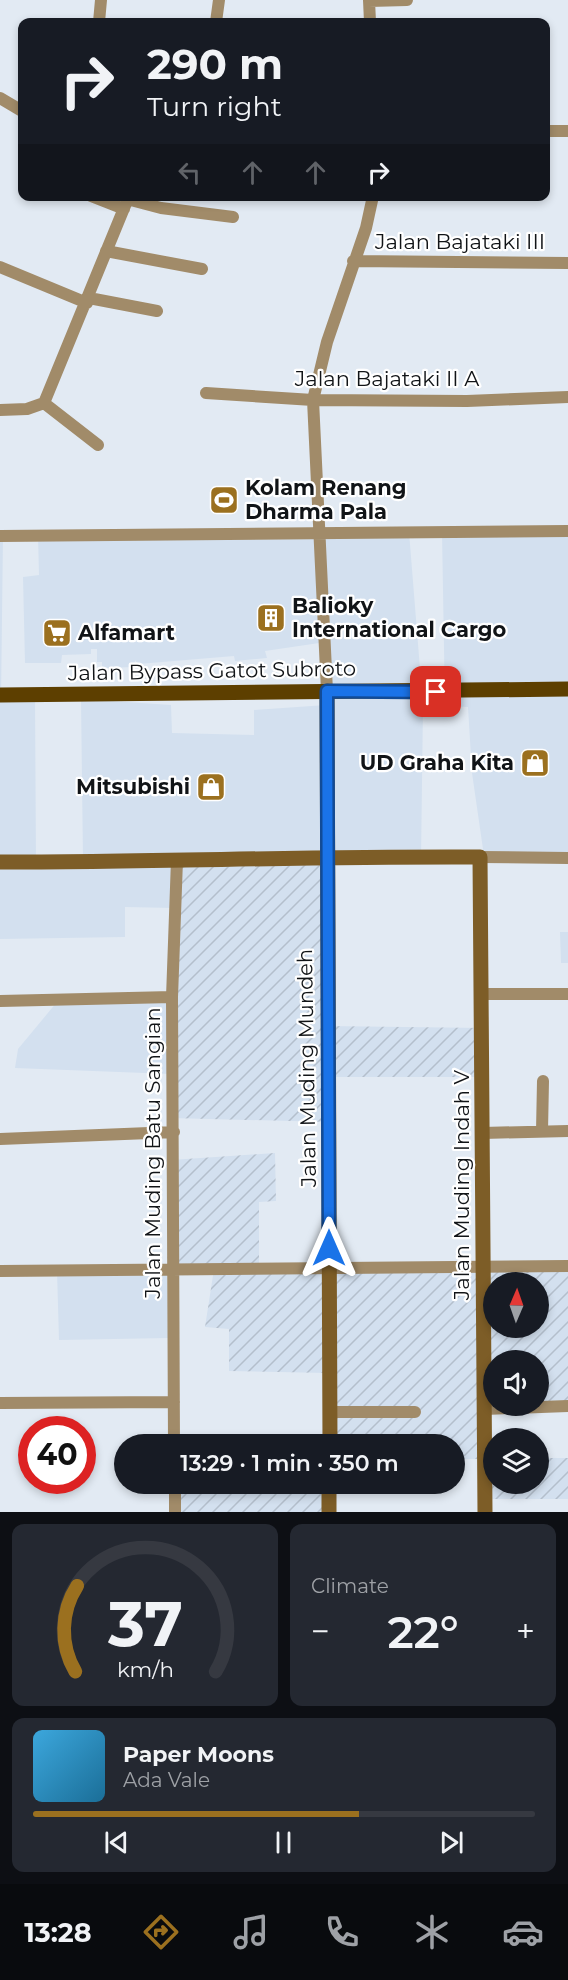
<!DOCTYPE html>
<html lang="en">
<head>
<meta charset="utf-8">
<style>
	body { margin:0; font-family:Montserrat,sans-serif; background:#242831; color:#f1f3f6; height:100vh; display:flex; flex-direction:column; font-size:22px; white-space:nowrap }
	* { box-sizing:border-box; margin:0 }
	p { font-size:20px; color:#9ea1a6 }
	.icon { flex:none; width:33px; height:33px; fill:none; stroke:currentColor; stroke-width:2; stroke-linecap:round; stroke-linejoin:round }
	.map { position:relative; height:1512px; overflow:hidden }
	.details { display:flex; flex-direction:column; gap:12px; padding:12px; background:#0d0f14; flex:1 }
	.details>* { flex:none }
	.top-card { position:absolute; left:18px; top:18px; width:532px; height:183px; border-radius:12px; box-shadow:0 3px 9px #0003; background:#171b24; color:#f1f3f6; overflow:hidden }
	.needle { width:39px; rotate:2deg }
	.buttons { position:absolute; left:483px; top:1272px; display:grid; gap:12px }
	.buttons a { display:grid; place-items:center; width:66px; height:66px; border-radius:50%; background:#171b24; box-shadow:0 3px 9px #0003; font-size:30px }
	.speed { position:absolute; left:18px; top:1416px; display:flex; gap:12px; font-size:30px; font-weight:700; text-align:center }
	.speed>* { display:grid; place-content:center; width:78px; height:78px; border-radius:50%; background:#171b24; box-shadow:0 3px 9px #0003; line-height:1 }
	.speed .limit { border:9px solid #d22; background:#fff; color:#111 }
	.pin { position:absolute; display:grid; place-items:center; width:51px; height:51px; color:#fff; margin:-26px; border-radius:12px; box-shadow:0 3px 9px #0006 }
	.me { position:absolute; width:66px; margin:-33px; rotate:0deg; stroke-linejoin:round; filter:drop-shadow(0 0 4px #0008) }
	.turn { display:flex; align-items:center; gap:21px; height:126px; padding:0 30px; font-size:27px }
	.turn .icon { width:78px; height:78px; stroke-width:2.5 }
	.turn b { display:block; font-size:42px; line-height:51px }
	.lanes { display:flex; align-items:center; height:57px; padding:0 30px; background:#0003; justify-content:center; gap:30px; direction:ltr }
	.lanes .off { opacity:.35 }
	.big { font-size:45px; font-weight:600; line-height:1.1 }
	.details .tile { flex:1; display:flex; flex-direction:column; justify-content:center; gap:9px; min-width:0; padding:0 21px; border-radius:12px; background:#242831 }
	.details .dial { align-items:center; gap:0 }
	.dial svg { height:156px; overflow:visible; fill:none; stroke:#363941; stroke-width:7; stroke-linecap:round; text-anchor:middle }
	.dial text { fill:#f1f3f6; stroke:none }
	.song { display:flex; align-items:center; gap:18px }
	.cover { width:72px; height:72px; border-radius:9px; background:linear-gradient(135deg,hsl(200 70% 55%),hsl(200 70% 35%)) }
	.played { height:6px; border-radius:3px; background:linear-gradient(90deg,#9b701f 65%,#363941 65%) }
	.keys { display:flex; justify-content:space-around; direction:ltr }
	.heat { display:flex; justify-content:space-between; align-items:center; font-size:33px; direction:ltr }
	.details .tiles { flex:1; display:grid; gap:12px; grid-template-columns:1fr 1fr }
	.tile:last-child { grid-column:span 2 }
	.trip { position:absolute; left:114px; top:1434px; width:351px; height:60px; border-radius:30px; background:#171b24; box-shadow:0 3px 9px #0003; font-weight:600; line-height:60px; text-align:center }
	.dock { display:flex; height:96px; justify-content:space-around; align-items:center; background:#090b0e; color:#9ea1a6 }
	.dock .icon { width:42px; height:42px }
	.dock .selected { color:#9b701f }
	.dock b { font-size:27px; color:#f1f3f6 }
	.map>svg:first-child { display:block }
	.built { fill:#d3e0ef }
	.industrial { fill:url(#industrial-furrows); fill-rule:evenodd }
	.lines { fill:none; stroke-linecap:round; stroke-linejoin:round }
	.street { stroke:#a18b69; stroke-width:12 }
	.secondary { stroke:#7d5d27; stroke-width:15 }
	.primary { stroke:#5d3f00; stroke-width:15 }
	.route-casing { stroke:#114b97; stroke-width:15 }
	.route { stroke:#1a73e8; stroke-width:10 }
	.labels { text-anchor:middle; stroke-width:4.5; stroke-linejoin:round; paint-order:stroke }
	.street-label { font-size:21px; fill:#111417; stroke:#fff }
	.poi-label { font-size:21px; font-weight:bold; fill:#111417; stroke:#fff; text-anchor:start }
</style>
</head>
<body>
<div class="map">
<svg width="568" height="1512" viewBox="0 0 568 1512">
	<defs>
		<pattern id="industrial-furrows" width="10" height="10" patternUnits="userSpaceOnUse" patternTransform="scale(1.5)"><rect width="10" height="10" fill="#d3e0ef"/><path d="M-1 1l2-2M0 10L10 0M9 11l2-2" fill="none" stroke="#b4bfcc"/></pattern>
	</defs>
	<rect width="100%" height="100%" fill="#e2eaf3"/>
	<path class="built" d="M409,532l14,174 -2,154 -98,5 -149,43 -49,-1v30l-125,2v-404h3l-2,164h34l1,164 47,-3 -2,-161 90,6 1,28 82,2v-25l72,-5v-63l-61,9 2,7 -32,3 -1,-5 -96,8 -3,-4 -1,7 -32,1v-6h-5v-13h-6v5l-29,1 -1,8h-36l-2,-86 16,-2 -1,-40z
		M442,532l126,1v329l-83,1 -13,-90 -4,-66 -23,-1z
		M560,932h8v31h-7z
		M167,997l4,77 -156,-6 3,-19 39,-47z
		M167,1268l2,70 -110,2 -2,-69z"/>
	<path class="industrial" d="M323,865l3,161 158,2 -2,49h-156l3,45 -158,-4 2,-252z
		M275,1153l1,48 -17,1v64l309,3v136h-29l-1,-45h-44l-1,45 -13,53h13l1,26h44l1,-26h29v41h-87l-2,-40h-24l-1,-15h-177l54,-1 -4,-70 -98,-2v-42l-24,-2 9,-58 -47,-1 4,-108zM494,1282h44v46h-44z
		M172,1484h158v28h-158z"/>
	<g class="lines">
		<path class="street" d="M369,0l1,22
			M369,1l38,-1
			M99,22l2,-22
			M216,22l3,-22
			M0,98l22,13
			M546,131h22
			M91,196l33,13
			M127,199l34,9 72,9
			M106,251l96,18
			M353,261l215,2
			M0,267l87,36
			M89,298l68,13
			M206,393l107,7 154,1 101,-4
			M44,403l54,42
			M0,410l27,-1 17,-6 85,-207
			M0,536l568,-5
			M327,691l-14,-291 14,-58 39,-114 7,-32
			M480,857l88,1
			M483,994h85
			M0,1001l172,-4
			M542,1131l1,-50
			M483,1133l85,-2
			M0,1139l174,-7
			M0,1271l568,-5
			M0,1403l174,-1
			M485,1409l83,-3
			M330,1412h85
			M174,1444l-2,-447 5,-137
			M175,1484v28"/>
		<path class="secondary" d="M327,691l3,753
			M0,862c160,0 320,-6 480,-5l5,655
			M329,1512v-28"/>
		<path class="primary" d="M0,695l568,-6"/>
	</g>
	<g class="lines">
		<g class="route-casing">
			<path id="route" d="M329,1248l-2,-557 109,1"/>
		</g>
		<use href="#route" class="route"/>
	</g>
	<defs>
		<g id="stadium-square" transform="scale(1.5)"><rect x="-9" y="-9" width="18" height="18" rx="4" fill="#9b701f" stroke="#fff"/><path d="M0-5a6.5 5 0 1 0 0 10a6.5 5 0 1 0 0-10ZM-3.5-1.8h7v3.6h-7Z" fill="#fff"/></g>
		<g id="building-square" transform="scale(1.5)"><rect x="-9" y="-9" width="18" height="18" rx="4" fill="#9b701f" stroke="#fff"/><path d="M-4-6H4V6H1V3H-1V6H-4ZM-2.5-4.3h1.7v1.8h-1.7ZM.8-4.3h1.7v1.8H.8ZM-2.5-1h1.7V.8h-1.7ZM.8-1h1.7V.8H.8Z" fill="#fff"/></g>
		<g id="supermarket-square" transform="scale(1.5)"><rect x="-9" y="-9" width="18" height="18" rx="4" fill="#9b701f" stroke="#fff"/><path d="M-6-5.5h2.5l.6 2H6L4.5 2H-2.5L-4.4-4H-6ZM-1.5 3.2a1.3 1.3 0 1 0 .1 0ZM3 3.2a1.3 1.3 0 1 0 .1 0Z" fill="#fff"/></g>
		<g id="shop-square" transform="scale(1.5)"><rect x="-9" y="-9" width="18" height="18" rx="4" fill="#9b701f" stroke="#fff"/><path d="M-5-2.5h2.3a2.7 3.5 0 0 1 5.4 0H5L5.5 6h-11ZM-1.5-2.5h3a1.5 2.3 0 0 0-3 0Z" fill="#fff"/></g>
	</defs>
	<g fill-rule="evenodd">
		<use href="#stadium-square" x="224" y="500"/>
		<use href="#building-square" x="271" y="618"/>
		<use href="#supermarket-square" x="57" y="633"/>
		<use href="#shop-square" x="535" y="763"/>
		<use href="#shop-square" x="211" y="787"/>
	</g>
	<g class="labels">
		<g class="street-label">
			<text x="460" y="249">Jalan Bajataki III</text>
			<text x="387" y="386">Jalan Bajataki II A</text>
			<text transform="translate(212 671) rotate(-1)" y="7">Jalan Bypass Gatot Subroto</text>
			<text transform="translate(307 1068) rotate(-91)" y="7">Jalan Muding Mundeh</text>
			<text transform="translate(153 1153) rotate(-90)" y="7">Jalan Muding Batu Sangian</text>
			<text transform="translate(462 1185) rotate(-90)" y="7">Jalan Muding Indah V</text>
		</g>
		<g class="poi-label">
			<text x="245" y="495">Kolam Renang<tspan x="245" dy="24">Dharma Pala</tspan></text>
			<text x="292" y="613">Balioky<tspan x="292" dy="24">International Cargo</tspan></text>
			<text x="78" y="640">Alfamart</text>
			<text x="514" y="770" text-anchor="end">UD Graha Kita</text>
			<text x="190" y="794" text-anchor="end">Mitsubishi</text>
		</g>
	</g>
</svg>
<div class="buttons">
<a><svg class="needle" viewBox="-14 -14 28 28"><path d="M0-13l5 13h-10z" fill="#e53935"/><path d="M0 13l5-13h-10z" fill="#9ea1a6"/></svg></a>
<a><svg class="icon" aria-label="sound" viewBox="0 0 24 24"><path d="M4 9h4l5-4v14l-5-4H4zM17 9q2 3 0 6"/></svg></a>
<a><svg class="icon" aria-label="layers" viewBox="0 0 24 24"><path d="M12 4l9 5-9 5-9-5zM3 14l9 5 9-5"/></svg></a>
</div>
<div class="speed"><div class="limit">40</div></div>
<div class="pin" style="left:436px;top:692px;background:#d93025"><svg class="icon" aria-label="arrive" viewBox="0 0 24 24"><path d="M6 21V4h12l-3 4 3 4H6"/></svg></div>
<svg class="me" style="left:329px;top:1248px" viewBox="-20 -20 40 40"><path d="M0-17L14 15 0 8-14 15z" fill="#1a73e8" stroke="#fff" stroke-width="4"/></svg>
<div class="trip">13:29 · 1 min · 350 m</div>
<div class="top-card">
<div class="turn"><svg class="icon" aria-label="right" viewBox="0 0 24 24"><path d="M7 20v-9h11M14 6l5 5-5 5"/></svg><div><b>290 m</b>Turn right</div></div>
<div class="lanes"><svg class="icon off" aria-label="left" viewBox="0 0 24 24"><path d="M17 20v-9H6M10 6l-5 5 5 5"/></svg><svg class="icon off" aria-label="ahead" viewBox="0 0 24 24"><path d="M12 20V5M6 11l6-6 6 6"/></svg><svg class="icon off" aria-label="ahead" viewBox="0 0 24 24"><path d="M12 20V5M6 11l6-6 6 6"/></svg><svg class="icon" aria-label="right" viewBox="0 0 24 24"><path d="M7 20v-9h11M14 6l5 5-5 5"/></svg></div>
</div>
</div>
<section class="details">
<div class="tiles">
<div class="tile dial"><svg viewBox="0 0 100 80">
<path d="M14 69A42 42 0 1 1 86 69"/>
<path d="M14 69A42 42 0 0 1 15 25" stroke="#9b701f"/>
<text x="50" y="56" font-size="32" font-weight="700">37</text>
<text x="50" y="72" font-size="11">km/h</text>
</svg></div>
<div class="tile"><p>Climate</p>
<div class="heat"><a>−</a><b class="big">22°</b><a>+</a></div>
</div>
<div class="tile">
<div class="song"><i class="cover"></i><div><b>Paper Moons</b><p>Ada Vale</p></div></div>
<div class="played"></div>
<div class="keys"><svg class="icon" aria-label="previous" viewBox="0 0 24 24"><path d="M18 5L8 12l10 7zM5 5v14"/></svg><svg class="icon" aria-label="pause" viewBox="0 0 24 24"><path d="M8 5v14M16 5v14"/></svg><svg class="icon" aria-label="next" viewBox="0 0 24 24"><path d="M6 5l10 7-10 7zM19 5v14"/></svg></div>
</div>
</div>
</section>
<nav class="dock">
<b>13:28</b>
<svg class="icon selected" aria-label="directions" viewBox="0 0 24 24"><path d="M12 3l9 9-9 9-9-9zM9 14v-3h6M13 9l2 2-2 2"/></svg>
<svg class="icon" aria-label="music" viewBox="0 0 24 24"><path d="M9 18V5l10-2v13"/><circle cx="6" cy="18" r="3"/><circle cx="16" cy="16" r="3"/></svg>
<svg class="icon" aria-label="phone" viewBox="0 0 24 24"><path d="M5 4h4l2 5-3 2q2 4 5 5l2-3 5 2v4C11 20 4 13 5 4z"/></svg>
<svg class="icon" aria-label="climate" viewBox="0 0 24 24"><path d="M12 3v18M4 7l16 10M4 17L20 7"/></svg>
<svg class="icon" aria-label="car" viewBox="0 0 24 24"><path d="M5 17H2v-5l4-1 3-4h7l3 4 3 1v5h-3M9 17h6M6 11h13"/><circle cx="7" cy="17" r="2"/><circle cx="17" cy="17" r="2"/></svg>
</nav>
</body>
</html>
